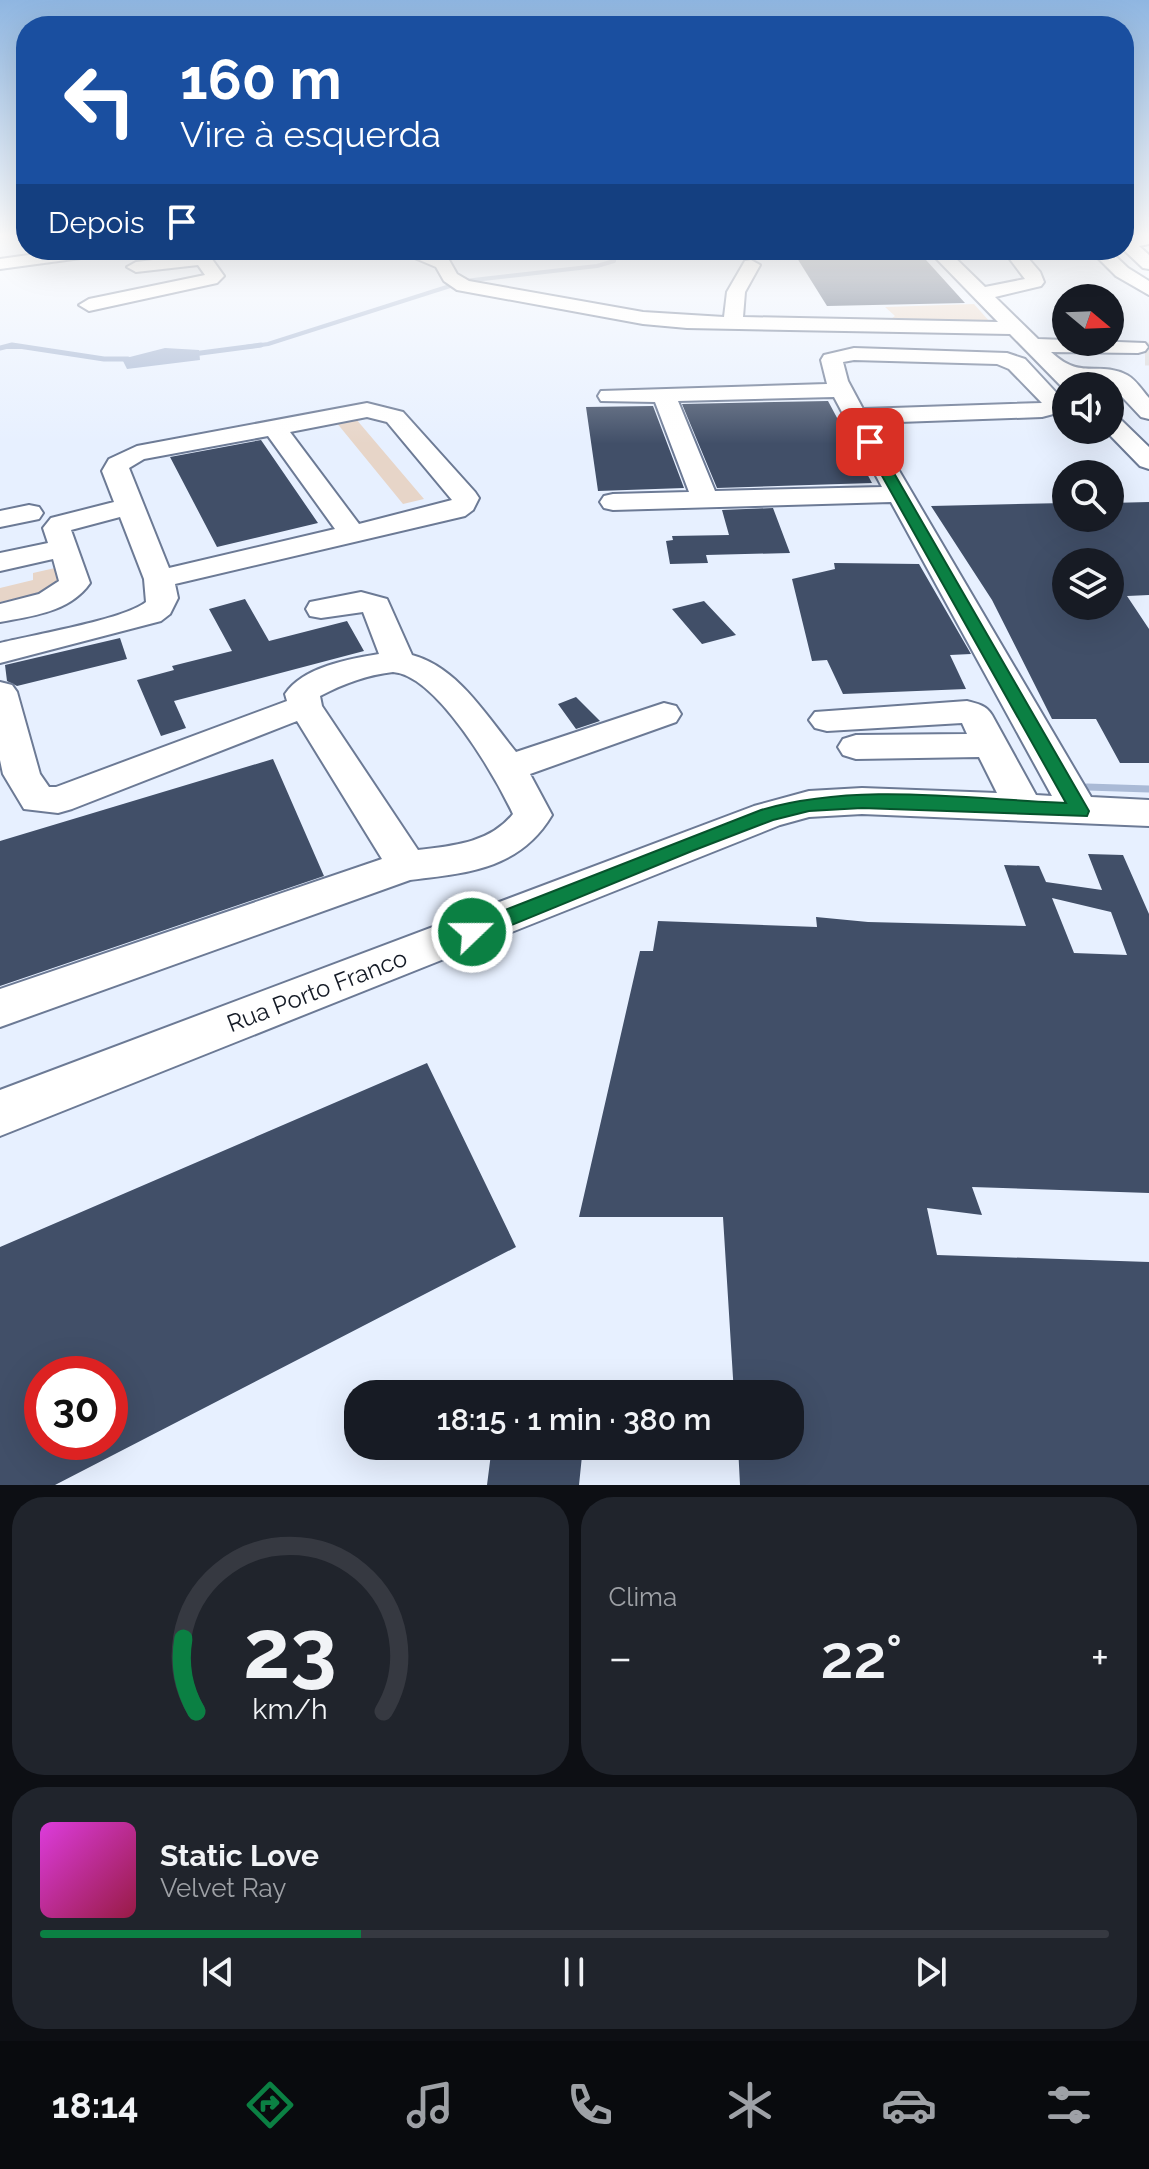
<!DOCTYPE html>
<html lang="pt">
<head>
<meta charset="utf-8">
<style>
	body { margin:0; font-family:Raleway,sans-serif; background:#20242c; color:#f1f3f6; height:100vh; display:flex; flex-direction:column; font-size:30px; white-space:nowrap }
	* { box-sizing:border-box; margin:0 }
	p { font-size:26px; color:#9ea1a6 }
	.icon { flex:none; width:44px; height:44px; fill:none; stroke:currentColor; stroke-width:2; stroke-linecap:round; stroke-linejoin:round }
	.map { position:relative; height:1485px; overflow:hidden }
	.panel { display:flex; flex-direction:column; gap:12px; padding:12px; background:#0d0f14; flex:1 }
	.panel>* { flex:none }
	.top-card { position:absolute; left:16px; top:16px; width:1118px; height:244px; border-radius:32px; box-shadow:0 8px 32px #0002; background:#1a4fa0; color:#fff; overflow:hidden }
	.needle { width:52px; rotate:109deg }
	.fabs { position:absolute; left:1052px; top:284px; display:grid; gap:16px }
	.fabs a { display:grid; place-items:center; width:72px; height:72px; border-radius:50%; background:#171b24; box-shadow:0 8px 32px #0002; font-size:40px }
	.speed { position:absolute; left:24px; top:1356px; display:flex; gap:16px; font-size:40px; font-weight:700; text-align:center }
	.speed>* { display:grid; place-content:center; width:104px; height:104px; border-radius:50%; background:#171b24; box-shadow:0 8px 32px #0002; line-height:1 }
	.speed .limit { border:12px solid #d22; background:#fff; color:#111 }
	.pin { position:absolute; display:grid; place-items:center; width:68px; height:68px; color:#fff; margin:-34px; border-radius:16px; box-shadow:0 4px 12px #0006 }
	.me { position:absolute; width:88px; margin:-44px; rotate:68deg; stroke-linejoin:round; filter:drop-shadow(0 0 6px #0008) }
	.turn { display:flex; align-items:center; gap:28px; height:168px; padding:0 32px; font-size:36px }
	.turn .icon { width:104px; height:104px; stroke-width:2.5 }
	.turn b { display:block; font-size:56px; line-height:68px }
	.then { display:flex; align-items:center; height:76px; padding:0 32px; background:#0003; gap:16px; font-size:30px }
	.big { font-size:60px; font-weight:600; line-height:1.1 }
	.panel .card { flex:1; display:flex; flex-direction:column; justify-content:center; gap:12px; min-width:0; padding:0 28px; border-radius:32px; background:#20242c }
	.panel .dial { align-items:center; gap:0 }
	.dial svg { height:208px; overflow:visible; fill:none; stroke:#363941; stroke-width:7; stroke-linecap:round; text-anchor:middle }
	.dial text { fill:#f1f3f6; stroke:none }
	.song { display:flex; align-items:center; gap:24px }
	.cover { width:96px; height:96px; border-radius:12px; background:linear-gradient(135deg,hsl(300 70% 55%),hsl(340 70% 35%)) }
	.played { height:8px; border-radius:4px; background:linear-gradient(90deg,#0b8043 30%,#363941 30%) }
	.keys { display:flex; justify-content:space-around; direction:ltr }
	.heat { display:flex; justify-content:space-between; align-items:center; font-size:44px; direction:ltr }
	.panel .tiles { flex:1; display:grid; gap:12px; grid-template-columns:1fr 1fr }
	.card:last-child { grid-column:span 2 }
	.trip { position:absolute; left:344px; top:1380px; width:460px; height:80px; border-radius:32px; background:#171b24; box-shadow:0 8px 32px #0002; font-weight:600; line-height:80px; text-align:center }
	.dock { display:flex; height:128px; justify-content:space-around; align-items:center; background:#090b0e; color:#9ea1a6 }
	.dock .icon { width:56px; height:56px }
	.dock .current { color:#0b8043 }
	.dock b { font-size:36px; color:#f1f3f6 }
	.map>svg:first-child { display:block }
	.built { fill:#e7f0ff; fill-rule:evenodd }
	.green { fill:#e7d5c8 }
	.water { fill:#aabad6 }
	.lines { fill:none; stroke-linecap:round; stroke-linejoin:round }
	.stream-far2 { stroke:#aabad6; stroke-width:4 }
	.stream-far1 { stroke:#aabad6; stroke-width:5 }
	.stream { stroke:#aabad6; stroke-width:7 }
	.building { fill:#414f68; fill-rule:evenodd }
	.minor-tunnel { stroke:#d8d8da; stroke-width:23; stroke-dasharray:23 12; stroke-linecap:butt }
	.minor-casing { stroke:#6c7a95; stroke-width:4 }
	.minor { fill:#fff; fill-rule:evenodd }
	.route { fill:#0b8043; stroke:#07532c; stroke-width:2 }
	.labels { text-anchor:middle; stroke-width:8; stroke-linejoin:round; paint-order:stroke }
	.street-label { font-size:24px; fill:#141a25; stroke:#fff }
</style>
</head>
<body>
<div class="map">
<svg width="1149" height="1485" viewBox="0 0 1149 1485">
	<rect width="100%" height="100%" fill="#fafafa"/>
	<path class="built" d="M0,236h26v14h1098v-14h25v1249h-1149zM1066,298h44v44h-44zM1066,386h44v44h-44zM1066,474h44v44h-44zM1066,562h44v44h-44zM42,1374h68v68h-68zM358,1394h432v52h-432z"/>
	<path class="green" d="M974,304l16,18 -102,-1 7,-5 -10,-9z
		M356,419l68,80 -21,5 -67,-82z
		M55,568l5,9 -3,8 -9,6 -48,11v-14l33,-8v-7z"/>
	<path class="water" d="M165,348l34,2 1,10 -73,9 -5,-10z"/>
	<g class="lines">
		<path class="stream-far2" d="M465,281l132,-15 17,-5 1,-11
			M4,347h21
			M246,347l22,-3 182,-58"/>
		<path class="stream-far1" d="M0,348l12,-3 92,14h24
			M193,354l68,-9"/>
		<path class="stream" d="M1087,787l62,2"/>
	</g>
	<path class="building" d="M792,250h125l48,53 -138,3z
		M828,401l44,82 -155,5 -35,-84z
		M653,406l31,82 -86,3 -12,-84z
		M261,440l57,83 -101,24 -47,-90z
		M1149,502v93l-22,1 22,33v134h-29l-24,-44h-44l-60,-119 -61,-94 135,-3v15h44v-15zM1066,562h44v44h-44z
		M773,508l17,45 -84,2 2,8 -38,1 -4,-23 7,-1 -1,-4 57,-1 -7,-25z
		M834,563l85,1 52,90 -21,1 16,34 -123,5 -16,-34 -15,1 -20,-82 43,-10z
		M245,599l24,42 78,-20 17,30 -190,50 12,27 -25,8 -24,-56 37,-10 -2,-4 60,-15 -23,-42z
		M704,601l32,34 -34,9 -30,-35z
		M120,638l7,21 -110,27 -10,-5 -2,-16z
		M576,697l24,24 -24,8 -18,-25z
		M273,759l51,117 -324,110v-145z
		M1088,854l35,1 26,59v279l-177,-6 10,28 -55,-7 10,47 212,7v223h-409l-2,-39h52v-52h-56l-11,-177h-144l61,-266h13l5,-30 159,6 -1,-10 52,5 158,4 -22,-61 35,1 7,16 56,8zM1052,898l59,14 16,43 -53,-2z
		M427,1063l89,184 -461,238h-55v-238zM42,1374h68v68h-68z
		M492,1446h91l-4,39h-92z"/>
	<g class="lines">
		<path class="minor-tunnel" d="M1145,354h4"/>
		<g class="minor-casing">
			<path id="minor" d="M1135,236h14v8l-10,2 10,9v14l-6,-1 -19,-18v-12z
				M65,250h47l-9,5 -103,14v-10z
				M396,250h25l28,10 8,14 12,7 174,31 81,5 3,-25 18,-31 6,-1 9,5 -15,27 -2,25 255,5 -70,-72h19l38,37 40,-8 -22,-29h18l19,22 4,10 -3,4 -46,11 43,42 107,4 3,4 -3,4 -7,2 -87,-1c31,29 46,8 76,23 9,5 15,15 22,23v21l-8,-2 -31,-33 -28,-3 3,5h-19v5l-56,-57 -323,-6 -44,-4 -186,-34 -13,-9 -8,-14z
				M1090,250h19l19,18 21,13v14l-33,-19z
				M203,254l6,1 15,21 -7,7 -128,28 -10,-6 10,-6 116,-24 -7,-10 -62,7 -9,-5 9,-5z
				M854,348l153,5 18,6 39,42 -3,11 -19,5 -171,6 220,374 58,3v26l-287,-12 -53,3 -29,8 -780,311v-46l754,-284 55,-15 53,-3 135,5 -18,-36 -123,2 -13,-4 -5,-8 5,-8 13,-4 111,-1 -5,-11 -135,8 -12,-3 -6,-8 6,-8 152,-11c11,3 19,4 25,14l44,80 16,1 -161,-294 -278,8 -9,-2 -4,-6 4,-6 9,-2 76,-2 -34,-90 -54,-1 -3,-5 3,-5 226,-7 -6,-24 3,-5zM854,360l143,4 12,5 33,34 -179,6 -15,-28 -5,-19zM834,397l48,90 -167,4 -37,-90z
				M367,403l36,9 72,80 4,6 -6,12 -8,6 -290,68 3,14 -8,16 -9,7 -161,42v-20c32,-8 123,-23 146,-41l-2,-23 -24,-62 -49,13 19,53c-20,29 -58,33 -90,39v-18l39,-10 20,-13 -6,-22 -53,12v-18l48,-10 -5,-15 8,-10 63,-16 -12,-31 7,-12 28,-13zM367,417l20,5 65,78 -93,24 -69,-92zM268,436l67,93 -166,39 -40,-100 15,-9z
				M1110,415l8,2 31,30v22l-9,-3 -35,-36h5z
				M29,505l10,2 4,6 -4,6 -39,8v-16z
				M361,592l26,7 25,56c46,12 76,63 104,97l148,-49 12,3 5,8 -5,8 -146,52 22,41c-32,54 -84,58 -142,65l-410,147v-38l382,-130 -85,-138 -225,88 -14,4 -34,-4 -21,-35 -3,-14v-78l12,3 5,7 23,82 9,13h7l231,-86 -2,-7c18,-27 64,-35 94,-40l-16,-42 -42,6 -11,-2 -4,-7 4,-7zM393,672c44,3 102,104 120,142 -23,29 -61,32 -95,36l-96,-144 -2,-10c23,-12 46,-21 73,-24z"/>
		</g>
		<use href="#minor" class="minor"/>
	</g>
	<linearGradient id="sky" x2="0" y2="1"><stop stop-color="#8fb6e1"/><stop offset="0.53" stop-color="#fdfdfd"/><stop offset="1" stop-color="#fdfdfd" stop-opacity="0"/></linearGradient>
	<rect width="1149" height="444" fill="url(#sky)"/>
	<path class="route" d="M870,438l6,4 213,369 -2,5 -225,-8 -53,3 -36,9 -81,31 -212,87 -8,2 -8,-2 -3,-6 3,-6 297,-116c96,-28 206,-11 305,-7l-203,-361z"/>
	<g class="labels">
		<g class="street-label">
			<text transform="translate(317 991) rotate(-21)" y="8">Rua Porto Franco</text>
		</g>
	</g>
</svg>
<div class="fabs">
<a><svg class="needle" viewBox="-14 -14 28 28"><path d="M0-13l5 13h-10z" fill="#e53935"/><path d="M0 13l5-13h-10z" fill="#9ea1a6"/></svg></a>
<a><svg class="icon" aria-label="sound" viewBox="0 0 24 24"><path d="M4 9h4l5-4v14l-5-4H4zM17 9q2 3 0 6"/></svg></a>
<a><svg class="icon" aria-label="search" viewBox="0 0 24 24"><circle cx="10" cy="10" r="6"/><path d="M15 15l6 6"/></svg></a>
<a><svg class="icon" aria-label="layers" viewBox="0 0 24 24"><path d="M12 4l9 5-9 5-9-5zM3 14l9 5 9-5"/></svg></a>
</div>
<div class="speed"><div class="limit">30</div></div>
<div class="pin" style="left:870px;top:442px;background:#d93025"><svg class="icon" aria-label="arrive" viewBox="0 0 24 24"><path d="M6 21V4h12l-3 4 3 4H6"/></svg></div>
<svg class="me" style="left:472px;top:932px" viewBox="-20 -20 40 40"><circle r="17" fill="#0b8043" stroke="#fff" stroke-width="3"/><path d="M0-11L8 9 0 5-8 9z" fill="#fff"/></svg>
<div class="trip">18:15 · 1 min · 380 m</div>
<div class="top-card">
<div class="turn"><svg class="icon" aria-label="left" viewBox="0 0 24 24"><path d="M17 20v-9H6M10 6l-5 5 5 5"/></svg><div><b>160 m</b>Vire à esquerda</div></div>
<div class="then">Depois<svg class="icon" aria-label="arrive" viewBox="0 0 24 24"><path d="M6 21V4h12l-3 4 3 4H6"/></svg></div>
</div>
</div>
<section class="panel">
<div class="tiles">
<div class="card dial"><svg viewBox="0 0 100 80">
<path d="M14 69A42 42 0 1 1 86 69"/>
<path d="M14 69A42 42 0 0 1 9 41" stroke="#0b8043"/>
<text x="50" y="56" font-size="32" font-weight="700">23</text>
<text x="50" y="72" font-size="11">km/h</text>
</svg></div>
<div class="card"><p>Clima</p>
<div class="heat"><a>−</a><b class="big">22°</b><a>+</a></div>
</div>
<div class="card">
<div class="song"><i class="cover"></i><div><b>Static Love</b><p>Velvet Ray</p></div></div>
<div class="played"></div>
<div class="keys"><svg class="icon" aria-label="previous" viewBox="0 0 24 24"><path d="M18 5L8 12l10 7zM5 5v14"/></svg><svg class="icon" aria-label="pause" viewBox="0 0 24 24"><path d="M8 5v14M16 5v14"/></svg><svg class="icon" aria-label="next" viewBox="0 0 24 24"><path d="M6 5l10 7-10 7zM19 5v14"/></svg></div>
</div>
</div>
</section>
<nav class="dock">
<b>18:14</b>
<svg class="icon current" aria-label="directions" viewBox="0 0 24 24"><path d="M12 3l9 9-9 9-9-9zM9 14v-3h6M13 9l2 2-2 2"/></svg>
<svg class="icon" aria-label="music" viewBox="0 0 24 24"><path d="M9 18V5l10-2v13"/><circle cx="6" cy="18" r="3"/><circle cx="16" cy="16" r="3"/></svg>
<svg class="icon" aria-label="phone" viewBox="0 0 24 24"><path d="M5 4h4l2 5-3 2q2 4 5 5l2-3 5 2v4C11 20 4 13 5 4z"/></svg>
<svg class="icon" aria-label="climate" viewBox="0 0 24 24"><path d="M12 3v18M4 7l16 10M4 17L20 7"/></svg>
<svg class="icon" aria-label="car" viewBox="0 0 24 24"><path d="M5 17H2v-5l4-1 3-4h7l3 4 3 1v5h-3M9 17h6M6 11h13"/><circle cx="7" cy="17" r="2"/><circle cx="17" cy="17" r="2"/></svg>
<svg class="icon" aria-label="filters" viewBox="0 0 24 24"><path d="M4 7h16M4 17h16"/><circle cx="9" cy="7" r="2"/><circle cx="15" cy="17" r="2"/></svg>
</nav>
</body>
</html>
